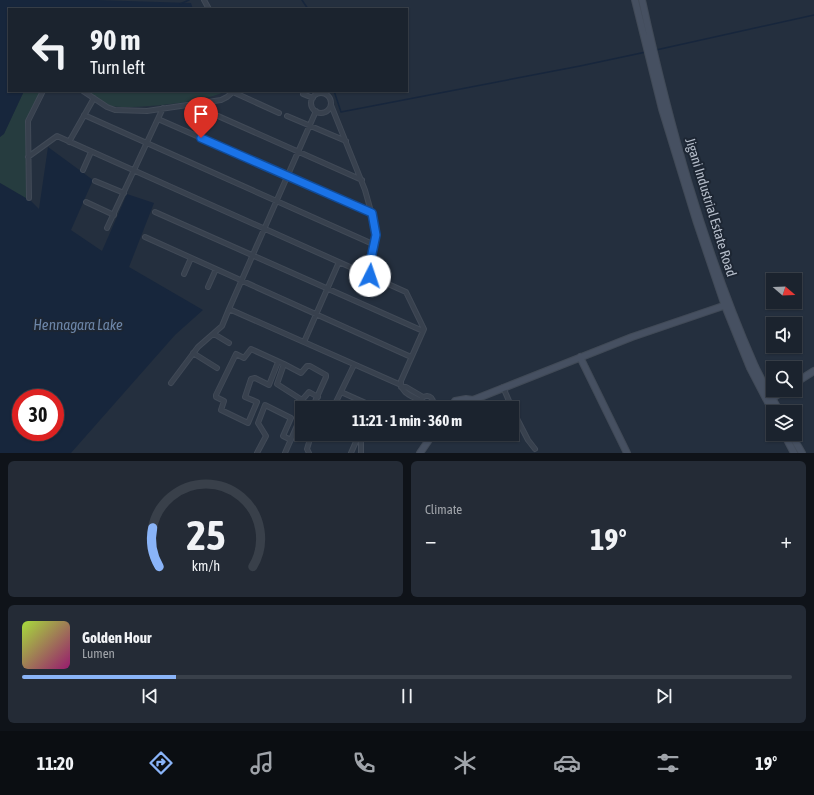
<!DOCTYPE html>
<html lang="en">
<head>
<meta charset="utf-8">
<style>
	body { margin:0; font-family:"Asap Condensed",sans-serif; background:#242b36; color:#f1f3f6; height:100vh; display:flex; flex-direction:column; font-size:15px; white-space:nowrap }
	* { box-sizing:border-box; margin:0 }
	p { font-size:13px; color:#a0a4aa }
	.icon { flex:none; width:22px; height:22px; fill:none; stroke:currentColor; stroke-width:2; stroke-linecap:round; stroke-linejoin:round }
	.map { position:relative; height:453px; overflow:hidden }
	.sheet { display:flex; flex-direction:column; gap:8px; padding:8px; background:#0f1319; flex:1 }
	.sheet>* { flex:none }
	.hud { position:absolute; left:8px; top:8px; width:400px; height:84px; border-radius:0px; box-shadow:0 1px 3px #0004,0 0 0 1px #39404a; background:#1b232e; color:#f1f3f6; overflow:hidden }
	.needle { width:26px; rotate:109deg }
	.tools { position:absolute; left:766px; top:273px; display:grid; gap:8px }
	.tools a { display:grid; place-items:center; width:36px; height:36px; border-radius:0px; background:#1b232e; box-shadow:0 1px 3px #0004,0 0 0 1px #39404a; font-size:20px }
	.speed { position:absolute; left:12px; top:389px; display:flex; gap:8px; font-size:20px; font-weight:700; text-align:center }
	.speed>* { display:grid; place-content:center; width:52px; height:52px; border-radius:50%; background:#1b232e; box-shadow:0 1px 3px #0004,0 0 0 1px #39404a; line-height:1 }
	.speed .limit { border:6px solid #d22; background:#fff; color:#111 }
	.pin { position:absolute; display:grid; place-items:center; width:34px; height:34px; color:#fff; margin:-41px -17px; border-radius:50% 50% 50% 0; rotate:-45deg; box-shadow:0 0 4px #0007 }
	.pin .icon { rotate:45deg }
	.me { position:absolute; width:44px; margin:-22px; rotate:4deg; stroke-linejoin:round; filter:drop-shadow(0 0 3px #0008) }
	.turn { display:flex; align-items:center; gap:14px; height:84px; padding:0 16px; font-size:18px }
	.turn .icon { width:52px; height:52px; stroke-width:2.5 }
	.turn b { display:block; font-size:28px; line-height:34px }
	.big { font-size:30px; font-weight:700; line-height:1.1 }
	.sheet .tile { flex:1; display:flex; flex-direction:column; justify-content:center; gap:6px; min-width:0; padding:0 14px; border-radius:6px; background:#242b36 }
	.sheet .dial { align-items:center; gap:0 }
	.dial svg { height:104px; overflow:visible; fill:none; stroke:#39404a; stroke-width:7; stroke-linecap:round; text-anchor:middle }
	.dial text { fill:#f1f3f6; stroke:none }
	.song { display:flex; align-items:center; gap:12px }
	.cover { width:48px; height:48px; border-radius:6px; background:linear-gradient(135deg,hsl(80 70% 55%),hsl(320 70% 35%)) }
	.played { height:4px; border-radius:2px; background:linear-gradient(90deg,#8ab4f8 20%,#39404a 20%) }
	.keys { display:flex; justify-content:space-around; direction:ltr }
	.heat { display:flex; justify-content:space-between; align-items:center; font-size:22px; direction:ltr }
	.sheet .tiles { flex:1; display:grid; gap:8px; grid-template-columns:1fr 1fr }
	.tile:last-child { grid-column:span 2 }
	.trip { position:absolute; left:295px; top:401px; width:224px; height:40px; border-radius:0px; background:#1b232e; box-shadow:0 1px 3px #0004,0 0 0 1px #39404a; font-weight:700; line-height:40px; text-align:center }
	.dock { display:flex; height:64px; justify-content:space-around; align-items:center; background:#0b0e12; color:#a0a4aa }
	.dock .icon { width:28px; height:28px }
	.dock .active { color:#8ab4f8 }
	.dock b { font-size:18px; color:#f1f3f6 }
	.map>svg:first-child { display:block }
	.green { fill:#263c3f }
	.water { fill:#17263c; fill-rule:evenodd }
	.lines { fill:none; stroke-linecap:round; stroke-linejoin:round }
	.stream { stroke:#17263c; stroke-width:1.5 }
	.street-casing { stroke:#414a57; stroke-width:6 }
	.secondary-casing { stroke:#414a57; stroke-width:8 }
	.street { stroke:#38414e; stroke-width:4 }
	.secondary { stroke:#465061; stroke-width:6 }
	.route-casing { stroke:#114b97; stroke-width:10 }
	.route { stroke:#1a73e8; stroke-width:7 }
	.labels { text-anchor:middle; stroke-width:4; stroke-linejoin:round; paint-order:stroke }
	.street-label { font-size:14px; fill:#b4bcc9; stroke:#1d2633 }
	.water-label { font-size:15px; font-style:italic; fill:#6d86a8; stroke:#1d2633 }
</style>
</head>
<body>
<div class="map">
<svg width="814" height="453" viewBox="0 0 814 453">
	<rect width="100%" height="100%" fill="#242f3e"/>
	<path class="green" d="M24,91h17l-14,29v79l-27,-16v-46l4,-4z
		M88,91h137c-15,11 -94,19 -114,15 -9,-2 -16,-10 -23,-15z"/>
	<path class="water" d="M0,0h95l96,3 2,6h-184v82h15l-20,43 -4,3z
		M48,147l45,33 -22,50 31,21 25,-57 27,9 -25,64 74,43 -28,25 -104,118h-71v-270l31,18 8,8zM21,398h34v34h-34z"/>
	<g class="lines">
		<path class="stream" d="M302,0l6,9
			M180,4l9,-4
			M656,50l158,-35
			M334,91l7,21 239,-46 66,-14"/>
		<g class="street-casing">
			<path id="street" d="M204,0l5,9
				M83,91l24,16 8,3 32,1 74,-11 6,-3 7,-6
				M233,92l46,21
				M311 103a10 10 0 1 1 20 0a10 10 0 1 1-20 0Z
				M303,94l10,4
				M191,104l171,76
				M331,105l34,85 10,36v14l-5,23v13
				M316,111l-87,198 172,76
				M84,115l291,130
				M287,116l59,25
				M158,119l214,94
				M69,142l25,-44
				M28,157l29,-21 349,156 18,37 -23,52c-1,12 11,15 20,20
				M83,170l8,-18
				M95,181l29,12
				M29,198l-1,-77 15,-30
				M86,202l28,13
				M155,212l268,119
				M107,228l56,-120
				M145,237l266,120
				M184,274l7,-16
				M208,287l8,-18
				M214,334l15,9
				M304,342l35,-80
				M193,353l24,15
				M278,362l-9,23 -14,-7 -4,1 -6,18 12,5 -9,21 -27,-13 3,-9 -8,-4v-2l20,-41 8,4 7,-9 33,15
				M171,383l27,-36 24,-21 7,-17
				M401,387h5l17,10
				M503,387l9,21
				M341,392l36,16
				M421 402a6 6 0 1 1 12 0a6 6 0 1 1-12 0Z
				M433,402l9,6
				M312,408l14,-31v-2l-16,-9h-3l-6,7 -17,-9 -7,20 25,16 7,-8 9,5
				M333,408l21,-43
				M512,409l16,31 7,9
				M303,434l7,5 -3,10 2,4
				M350,434l11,6v13
				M257,453l9,-17 -8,-13 7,-18 26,13 -8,18 8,4
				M285,453l17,-39
				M351,453l7,-16"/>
		</g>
		<g class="secondary-casing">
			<path id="secondary" d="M635,0l27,109 35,114 28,83 25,62 23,44
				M642,0c27,123 61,248 112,364 7,16 17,32 26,48
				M580,357l47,96
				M795,383l19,-12
				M770,400l15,-10
				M450,408l5,-7 11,-2 7,1 159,-63 97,-33
				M784,434l10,19
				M791,434l11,19
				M420,453l13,-19"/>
		</g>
		<use href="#street" class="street"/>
		<use href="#secondary" class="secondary"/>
	</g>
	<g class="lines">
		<g class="route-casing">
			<path id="route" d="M201,138l171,75 4,22 -6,28v13"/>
		</g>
		<use href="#route" class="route"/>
	</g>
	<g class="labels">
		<g class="street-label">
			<text transform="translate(711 207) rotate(73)" y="5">Jigani Industrial Estate Road</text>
		</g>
		<g class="water-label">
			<text x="78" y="330">Hennagara Lake</text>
		</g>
	</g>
</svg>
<div class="tools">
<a><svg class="needle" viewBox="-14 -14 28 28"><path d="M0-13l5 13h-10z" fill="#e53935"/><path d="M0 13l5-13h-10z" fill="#a0a4aa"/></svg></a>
<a><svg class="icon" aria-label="sound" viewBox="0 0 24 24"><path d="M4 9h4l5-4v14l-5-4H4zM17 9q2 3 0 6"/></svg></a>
<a><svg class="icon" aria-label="search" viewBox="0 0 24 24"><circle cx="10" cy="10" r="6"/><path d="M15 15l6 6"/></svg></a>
<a><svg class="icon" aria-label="layers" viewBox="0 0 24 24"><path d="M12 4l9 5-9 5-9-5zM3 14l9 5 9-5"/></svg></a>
</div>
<div class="speed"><div class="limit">30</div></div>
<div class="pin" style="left:201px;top:138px;background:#d93025"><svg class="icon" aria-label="arrive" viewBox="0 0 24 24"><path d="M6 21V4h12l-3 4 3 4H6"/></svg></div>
<svg class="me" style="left:370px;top:276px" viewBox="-20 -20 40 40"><circle r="19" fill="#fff"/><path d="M0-13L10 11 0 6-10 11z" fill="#1a73e8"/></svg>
<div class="trip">11:21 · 1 min · 360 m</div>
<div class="hud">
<div class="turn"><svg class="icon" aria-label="left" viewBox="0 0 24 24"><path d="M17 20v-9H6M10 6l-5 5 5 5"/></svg><div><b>90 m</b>Turn left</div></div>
</div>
</div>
<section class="sheet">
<div class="tiles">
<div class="tile dial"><svg viewBox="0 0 100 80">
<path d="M14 69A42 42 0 1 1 86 69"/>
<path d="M14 69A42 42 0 0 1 9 39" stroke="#8ab4f8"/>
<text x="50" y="56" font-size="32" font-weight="700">25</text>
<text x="50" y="72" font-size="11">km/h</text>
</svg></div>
<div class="tile"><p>Climate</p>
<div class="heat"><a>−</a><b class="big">19°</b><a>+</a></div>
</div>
<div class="tile">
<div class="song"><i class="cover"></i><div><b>Golden Hour</b><p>Lumen</p></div></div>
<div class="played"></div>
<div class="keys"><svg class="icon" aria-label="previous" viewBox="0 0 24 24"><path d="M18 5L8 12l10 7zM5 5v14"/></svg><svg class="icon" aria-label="pause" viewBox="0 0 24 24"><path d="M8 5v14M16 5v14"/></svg><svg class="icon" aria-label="next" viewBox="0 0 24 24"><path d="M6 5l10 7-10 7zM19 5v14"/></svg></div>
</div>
</div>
</section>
<nav class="dock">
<b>11:20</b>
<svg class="icon active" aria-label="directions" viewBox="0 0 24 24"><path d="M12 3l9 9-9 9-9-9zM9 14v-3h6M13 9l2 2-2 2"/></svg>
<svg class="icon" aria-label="music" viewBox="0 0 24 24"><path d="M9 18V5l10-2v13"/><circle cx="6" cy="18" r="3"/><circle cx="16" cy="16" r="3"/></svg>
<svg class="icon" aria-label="phone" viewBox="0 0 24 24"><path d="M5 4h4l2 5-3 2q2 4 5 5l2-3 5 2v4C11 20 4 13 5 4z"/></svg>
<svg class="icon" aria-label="climate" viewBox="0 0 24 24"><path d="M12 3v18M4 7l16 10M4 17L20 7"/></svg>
<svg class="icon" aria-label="car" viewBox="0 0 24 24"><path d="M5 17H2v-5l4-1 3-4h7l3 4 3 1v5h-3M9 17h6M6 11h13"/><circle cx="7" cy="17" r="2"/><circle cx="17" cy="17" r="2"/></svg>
<svg class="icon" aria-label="filters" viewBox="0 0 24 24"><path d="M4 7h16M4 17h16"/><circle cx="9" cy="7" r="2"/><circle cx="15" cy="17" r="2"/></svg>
<b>19°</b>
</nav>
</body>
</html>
